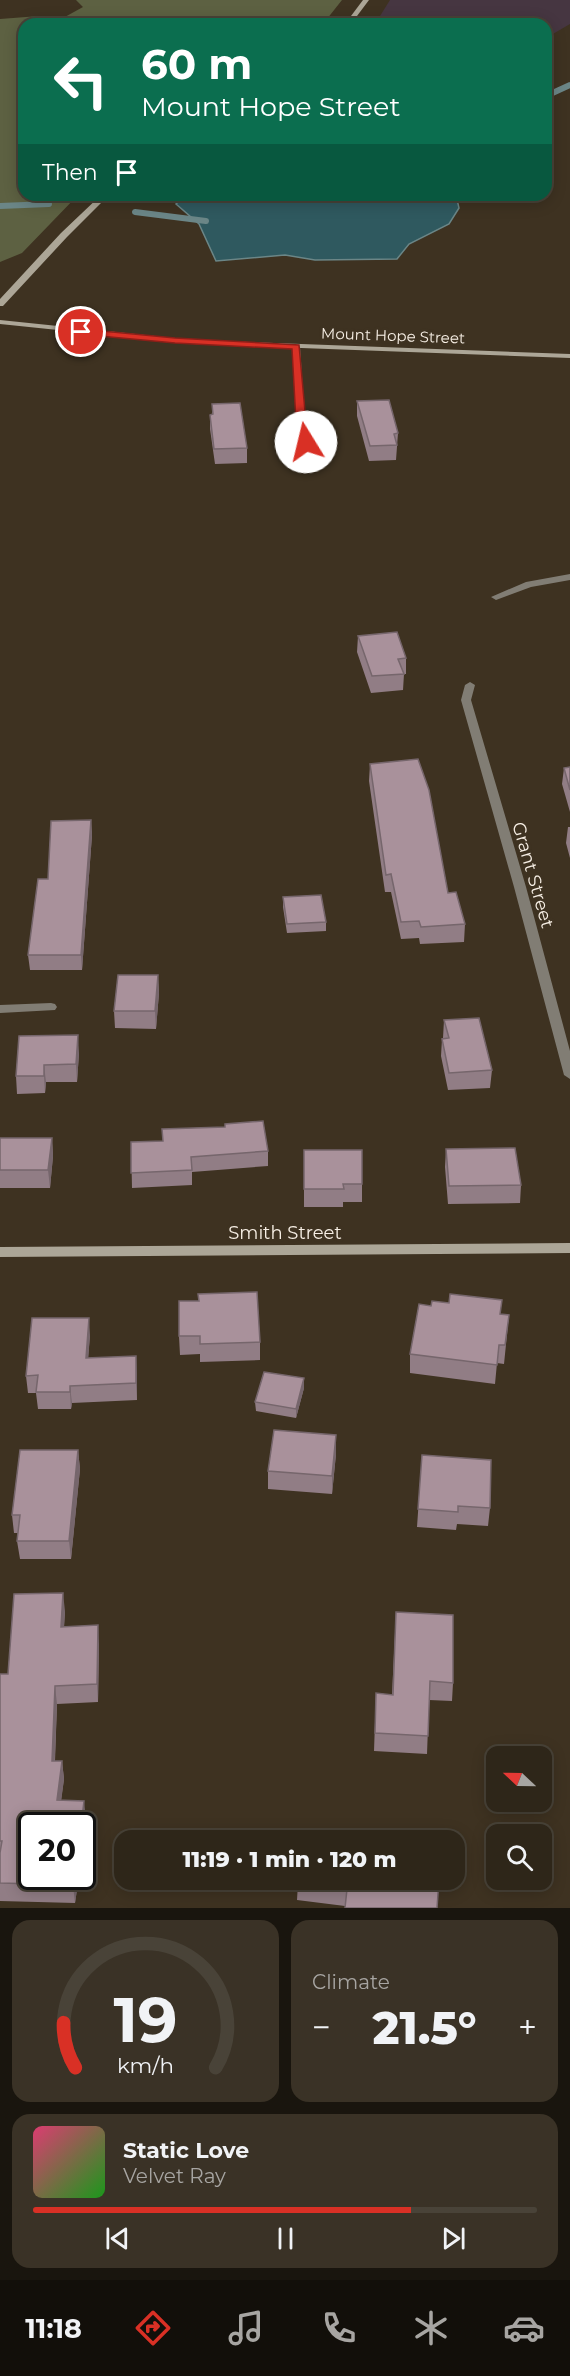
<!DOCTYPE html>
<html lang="en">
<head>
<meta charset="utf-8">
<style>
	body { margin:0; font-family:Montserrat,sans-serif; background:#3a3226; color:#f1f3f6; height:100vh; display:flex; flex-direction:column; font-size:22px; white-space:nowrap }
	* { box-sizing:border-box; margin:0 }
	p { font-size:20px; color:#a7a5a2 }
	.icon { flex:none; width:33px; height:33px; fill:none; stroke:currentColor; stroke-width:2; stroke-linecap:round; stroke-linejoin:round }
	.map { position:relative; height:1908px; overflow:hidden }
	.drawer { display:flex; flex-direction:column; gap:12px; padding:12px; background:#19150e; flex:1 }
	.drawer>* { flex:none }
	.top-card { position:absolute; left:18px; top:18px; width:534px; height:183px; border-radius:18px; box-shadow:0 3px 15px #0003,0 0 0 2px #494338; background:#0b6e4f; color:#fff; overflow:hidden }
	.needle { width:39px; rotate:292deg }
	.tools { position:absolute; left:486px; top:1746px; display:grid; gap:12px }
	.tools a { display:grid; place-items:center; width:66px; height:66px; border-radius:12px; background:#2e2619; box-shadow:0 3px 15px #0003,0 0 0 2px #494338; font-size:30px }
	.speed { position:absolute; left:18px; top:1812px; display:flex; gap:12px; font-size:30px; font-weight:700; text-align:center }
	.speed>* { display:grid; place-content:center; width:78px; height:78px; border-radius:50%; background:#2e2619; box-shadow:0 3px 15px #0003,0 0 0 2px #494338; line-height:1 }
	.speed .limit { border:3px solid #111; border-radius:9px; background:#fff; color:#111 }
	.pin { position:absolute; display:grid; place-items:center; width:51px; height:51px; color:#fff; margin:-26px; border:3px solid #fff; border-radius:50%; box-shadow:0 2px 6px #0007 }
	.me { position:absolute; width:66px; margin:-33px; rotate:351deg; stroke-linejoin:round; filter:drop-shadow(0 0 4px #0008) }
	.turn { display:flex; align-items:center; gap:21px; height:126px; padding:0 24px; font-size:27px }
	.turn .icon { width:78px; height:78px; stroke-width:2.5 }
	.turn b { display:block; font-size:42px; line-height:51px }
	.then { display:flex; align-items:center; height:57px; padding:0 24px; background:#0003; gap:12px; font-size:22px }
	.big { font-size:45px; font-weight:800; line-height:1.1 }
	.drawer .widget { flex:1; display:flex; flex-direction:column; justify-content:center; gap:9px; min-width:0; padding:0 21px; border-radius:18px; background:#3a3226 }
	.drawer .dial { align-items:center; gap:0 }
	.dial svg { height:156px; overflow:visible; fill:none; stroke:#494338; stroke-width:7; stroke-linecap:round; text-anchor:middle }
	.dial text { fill:#f1f3f6; stroke:none }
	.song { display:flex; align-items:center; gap:18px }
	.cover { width:72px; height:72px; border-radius:9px; background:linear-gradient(135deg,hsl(340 70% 55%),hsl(120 70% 35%)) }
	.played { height:6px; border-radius:3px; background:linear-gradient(90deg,#d93025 75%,#494338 75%) }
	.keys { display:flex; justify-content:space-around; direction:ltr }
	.heat { display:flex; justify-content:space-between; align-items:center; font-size:33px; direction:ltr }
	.drawer .tiles { flex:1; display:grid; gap:12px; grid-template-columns:1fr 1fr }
	.widget:last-child { grid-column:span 2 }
	.trip { position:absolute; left:114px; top:1830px; width:351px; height:60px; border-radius:18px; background:#2e2619; box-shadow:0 3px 15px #0003,0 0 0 2px #494338; font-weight:800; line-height:60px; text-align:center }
	.tab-bar { display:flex; height:96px; justify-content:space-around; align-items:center; background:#120f0a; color:#a7a5a2 }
	.tab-bar .icon { width:42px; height:42px }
	.tab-bar .selected { color:#d93025 }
	.tab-bar b { font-size:27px; color:#f1f3f6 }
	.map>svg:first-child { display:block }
	.education { fill:#463641 }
	.forest { fill:#5d6142 }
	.water { fill:#2f595f; stroke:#6b8687; stroke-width:1.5 }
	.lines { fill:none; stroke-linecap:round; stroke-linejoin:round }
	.stream { stroke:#6b8687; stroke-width:6 }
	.lane { fill:#817d74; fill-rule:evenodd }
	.street { fill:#817d74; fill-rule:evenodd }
	.secondary { fill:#aca697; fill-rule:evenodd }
	.wall { fill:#917d85 }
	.shaded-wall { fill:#76666c }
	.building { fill:#a9919b; stroke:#76666c; stroke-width:1.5 }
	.route { fill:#d93025; stroke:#8d1f18; stroke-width:1.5 }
	.labels { text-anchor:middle; stroke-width:6; stroke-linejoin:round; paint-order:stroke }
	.far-street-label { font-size:15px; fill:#f7efe5; stroke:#3e3221 }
	.street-label { font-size:18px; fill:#f7efe5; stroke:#3e3221 }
</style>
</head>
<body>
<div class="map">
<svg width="570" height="1908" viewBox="0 0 570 1908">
	<rect width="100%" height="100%" fill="#3e3221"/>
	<path class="education" d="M390,0h180v24l-24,14v-14h-171z"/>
	<path class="forest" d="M76,0h266l-19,24h-299v171h54l-56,58 -22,9v-243l39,-3 24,2 20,-11z"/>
	<path class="water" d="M186,195h270l3,13 -10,16 -40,20 -12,15 -82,1 -30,-5 -69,6 -17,-37 -23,-20z"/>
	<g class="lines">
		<path class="stream" d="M546,96l24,-11
			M0,206l49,-2
			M135,212l71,9"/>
		<path class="lane" d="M293,344l7,2 5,76 5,20 -4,3 -4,-3 -5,-20z"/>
		<path class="street" d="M570,574v6l-39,7 -35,13 -5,-3 35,-15z
			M470,682l5,3 -4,15 55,187 44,164v28l-6,-4 -50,-188 -53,-187 4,-15z
			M51,1003l4,1 2,3 -2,3 -55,3v-8z"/>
		<path class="secondary" d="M363,0h6l-18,24h-6z
			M101,195h8l-42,42 -64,69h-3v-7l61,-66z
			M0,320l193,20 377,14v4l-377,-14 -193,-20z
			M570,1243v10l-570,4v-10z"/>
	</g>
	<path class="wall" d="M357,401l41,32 -2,27 -27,1 -12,-45z
		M212,404l35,44v15l-32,1 -5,-35v-14l2,-1z
		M358,636l48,22v16h-2l-1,16 -32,3 -14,-41z
		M370,764l78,129 17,31 -1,18 -44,2 -1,-6 -18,1 -10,-47h-6l-16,-111z
		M570,767v45l-8,-28 2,-16z
		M91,820l1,15 -10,135h-52l-2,-15 20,-76z
		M568,827h2v31l-4,-15z
		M283,897l43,25v9l-39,2 -4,-26z
		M158,975l1,18 -3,36 -41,-1 -1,-17z
		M444,1020l48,50 -2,18 -42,2 -7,-34 1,-17 1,-1z
		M19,1036l60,17 -2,29h-31l-1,11 -28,1 -1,-18z
		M0,1138h52l1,18 -3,32h-50z
		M131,1142l137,9v15l-76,6v13l-60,3z
		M446,1149l75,36 -1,18 -72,1 -3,-37z
		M304,1150l58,34v18h-19v5h-39z
		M198,1294l62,48v18l-60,2v-8l-20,1 -1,-19 19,-35z
		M501,1314l8,1 -5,49 -7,-1 -2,21 -85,-11v-19z
		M90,1335l-2,23 49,15v27l-65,3 -1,6h-33l-2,-16h-8l-2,-17z
		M304,1388l-8,30 -40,-7 -1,-9z
		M78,1450l2,19 -9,90h-51l-3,-18 1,-8h-4l-2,-18z
		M336,1454l-4,40 -64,-5v-18z
		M422,1455l68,53 -2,18 -31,-2 -1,6 -39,-3z
		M65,1611l-1,15 35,18 -1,58 -41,2 -2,57h7l2,18 -3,21 25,19 -54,57h47l-4,27 -75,-2v-227h8z
		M396,1612l57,71 -1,18 -23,-1 -2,54 -53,-3 2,-58 16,2z
		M439,1880l-94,26 -48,-6 1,-17z"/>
	<path class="shaded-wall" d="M91,820l1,15 -10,135 -1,-15z
		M158,975l1,18 -3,36 -1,-18z
		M78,1035l1,18 -2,29 -1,-18z
		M44,1065l2,17 -1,11 -1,-17z
		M52,1138l1,18 -3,32 -2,-18z
		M89,1318l1,17 -3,40 -1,-17z
		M136,1356l1,17v27l-1,-17z
		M304,1378v10l-8,30v-9z
		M70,1386l2,17 -1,6 -1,-17z
		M336,1435v19l-4,40v-18z
		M78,1450l2,19 -9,90 -2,-18z
		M63,1593l2,18 -2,34 -2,-18z
		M98,1625l1,19 -1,58 -1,-18z
		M55,1686l2,18 -3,75 -2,-18z
		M62,1761l2,18 -5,39 -2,-18z
		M84,1801l2,18 -4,25v-18h-1z
		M75,1876h4l-4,27 -2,-18z"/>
	<path class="building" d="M389,400l9,33 -4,1 3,11 -27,1 -13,-45z
		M240,403l7,45 -33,1 -4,-34 3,-1 -1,-10z
		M397,632l9,26 -8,1 6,15 -32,2 -14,-40z
		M418,759l11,31 19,103 8,-1 9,32 -44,3 -2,-6 -18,1 -10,-48 -5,1 -16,-111z
		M570,767v23l-6,-22z
		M91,820l-10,135h-53l10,-76h10l3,-58z
		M321,895l5,27 -39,2 -4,-27z
		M118,975h40l-3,36h-41z
		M479,1018l13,52 -43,3 -7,-34 7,-1 -5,-18z
		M78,1035l-2,29 -32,1v11h-28l3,-40z
		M263,1121l5,30 -77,6 1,13 -61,3v-31l32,-1 -1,-12 63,-2v-3z
		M0,1138h52l-4,32h-48z
		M515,1148l6,37 -72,1 -3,-37z
		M304,1150h58v34h-19l1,5h-40z
		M257,1292l3,50 -60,2v-8h-21v-35h20l-1,-7z
		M450,1294l52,6 -2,14 9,1 -4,30h-6l-2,20 -87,-11 9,-50 12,2 1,-5 17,2z
		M32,1318h57l-3,40 50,-2v27l-66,3v6h-34l2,-17 -12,1z
		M264,1372l40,6 -8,31 -41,-7z
		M274,1430l62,5 -4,41 -64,-5z
		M20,1450h58l-9,91h-52l3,-26h-8z
		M422,1455l69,5 -1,48 -32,-2v6l-40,-3z
		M63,1593l-2,34 37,-2 -1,59 -42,2 -3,75h10l-5,39 27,1 -3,25h-49v50h43l-2,9 -73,-2v-30l2,-12h-2v-167h8l6,-80z
		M396,1612l57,3v68l-23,-2 -2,55 -53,-3 1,-40 17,2z
		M304,1830l92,10h-93z
		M298,1880h141l-2,28h-92l2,-19 -49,-6z"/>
	<path class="route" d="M81,329l94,9 124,7 7,77 5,20 -9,2 -6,-22 -4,-73 -117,-6 -97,-9 -1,-2z"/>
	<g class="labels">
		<g class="far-street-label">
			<text transform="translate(393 336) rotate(2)" y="5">Mount Hope Street</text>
		</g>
		<g class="street-label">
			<text transform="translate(533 875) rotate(74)" y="6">Grant Street</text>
			<text x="285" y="1239">Smith Street</text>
		</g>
	</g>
</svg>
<div class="tools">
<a><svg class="needle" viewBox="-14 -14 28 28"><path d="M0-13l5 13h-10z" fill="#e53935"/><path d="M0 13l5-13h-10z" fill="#a7a5a2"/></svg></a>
<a><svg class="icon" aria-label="search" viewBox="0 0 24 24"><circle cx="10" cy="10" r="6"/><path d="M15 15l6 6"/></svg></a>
</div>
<div class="speed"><div class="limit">20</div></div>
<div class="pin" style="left:81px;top:332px;background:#d93025"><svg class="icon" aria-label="arrive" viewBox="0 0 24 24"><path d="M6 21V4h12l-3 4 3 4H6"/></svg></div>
<svg class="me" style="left:306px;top:442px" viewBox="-20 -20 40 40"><circle r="19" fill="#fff"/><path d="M0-13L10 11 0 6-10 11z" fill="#d93025"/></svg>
<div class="trip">11:19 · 1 min · 120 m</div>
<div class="top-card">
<div class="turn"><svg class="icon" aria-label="left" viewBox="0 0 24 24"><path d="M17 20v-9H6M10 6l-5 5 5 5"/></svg><div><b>60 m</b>Mount Hope Street</div></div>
<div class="then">Then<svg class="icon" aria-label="arrive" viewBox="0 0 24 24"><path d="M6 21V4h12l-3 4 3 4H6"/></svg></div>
</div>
</div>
<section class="drawer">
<div class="tiles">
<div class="widget dial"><svg viewBox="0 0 100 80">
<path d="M14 69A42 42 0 1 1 86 69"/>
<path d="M14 69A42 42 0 0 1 8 46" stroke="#d93025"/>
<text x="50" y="56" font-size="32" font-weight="700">19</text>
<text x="50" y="72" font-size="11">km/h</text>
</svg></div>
<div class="widget"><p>Climate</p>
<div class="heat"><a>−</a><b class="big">21.5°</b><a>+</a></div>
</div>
<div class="widget">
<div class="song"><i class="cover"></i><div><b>Static Love</b><p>Velvet Ray</p></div></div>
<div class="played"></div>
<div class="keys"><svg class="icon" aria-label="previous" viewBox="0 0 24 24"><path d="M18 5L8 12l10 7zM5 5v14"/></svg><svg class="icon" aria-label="pause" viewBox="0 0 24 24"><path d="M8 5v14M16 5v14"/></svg><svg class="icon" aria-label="next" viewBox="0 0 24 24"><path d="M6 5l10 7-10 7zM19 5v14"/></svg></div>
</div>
</div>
</section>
<nav class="tab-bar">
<b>11:18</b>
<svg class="icon selected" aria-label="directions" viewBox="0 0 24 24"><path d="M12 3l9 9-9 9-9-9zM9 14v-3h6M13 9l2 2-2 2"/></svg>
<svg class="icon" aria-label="music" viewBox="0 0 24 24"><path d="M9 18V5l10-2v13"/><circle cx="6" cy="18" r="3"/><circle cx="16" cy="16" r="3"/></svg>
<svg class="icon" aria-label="phone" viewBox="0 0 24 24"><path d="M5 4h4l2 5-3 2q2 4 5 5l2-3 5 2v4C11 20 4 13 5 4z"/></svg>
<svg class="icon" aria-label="climate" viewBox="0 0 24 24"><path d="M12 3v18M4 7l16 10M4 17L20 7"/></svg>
<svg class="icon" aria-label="car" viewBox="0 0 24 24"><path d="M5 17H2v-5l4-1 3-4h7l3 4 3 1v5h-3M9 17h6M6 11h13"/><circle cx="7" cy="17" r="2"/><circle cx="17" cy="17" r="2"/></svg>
</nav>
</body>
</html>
